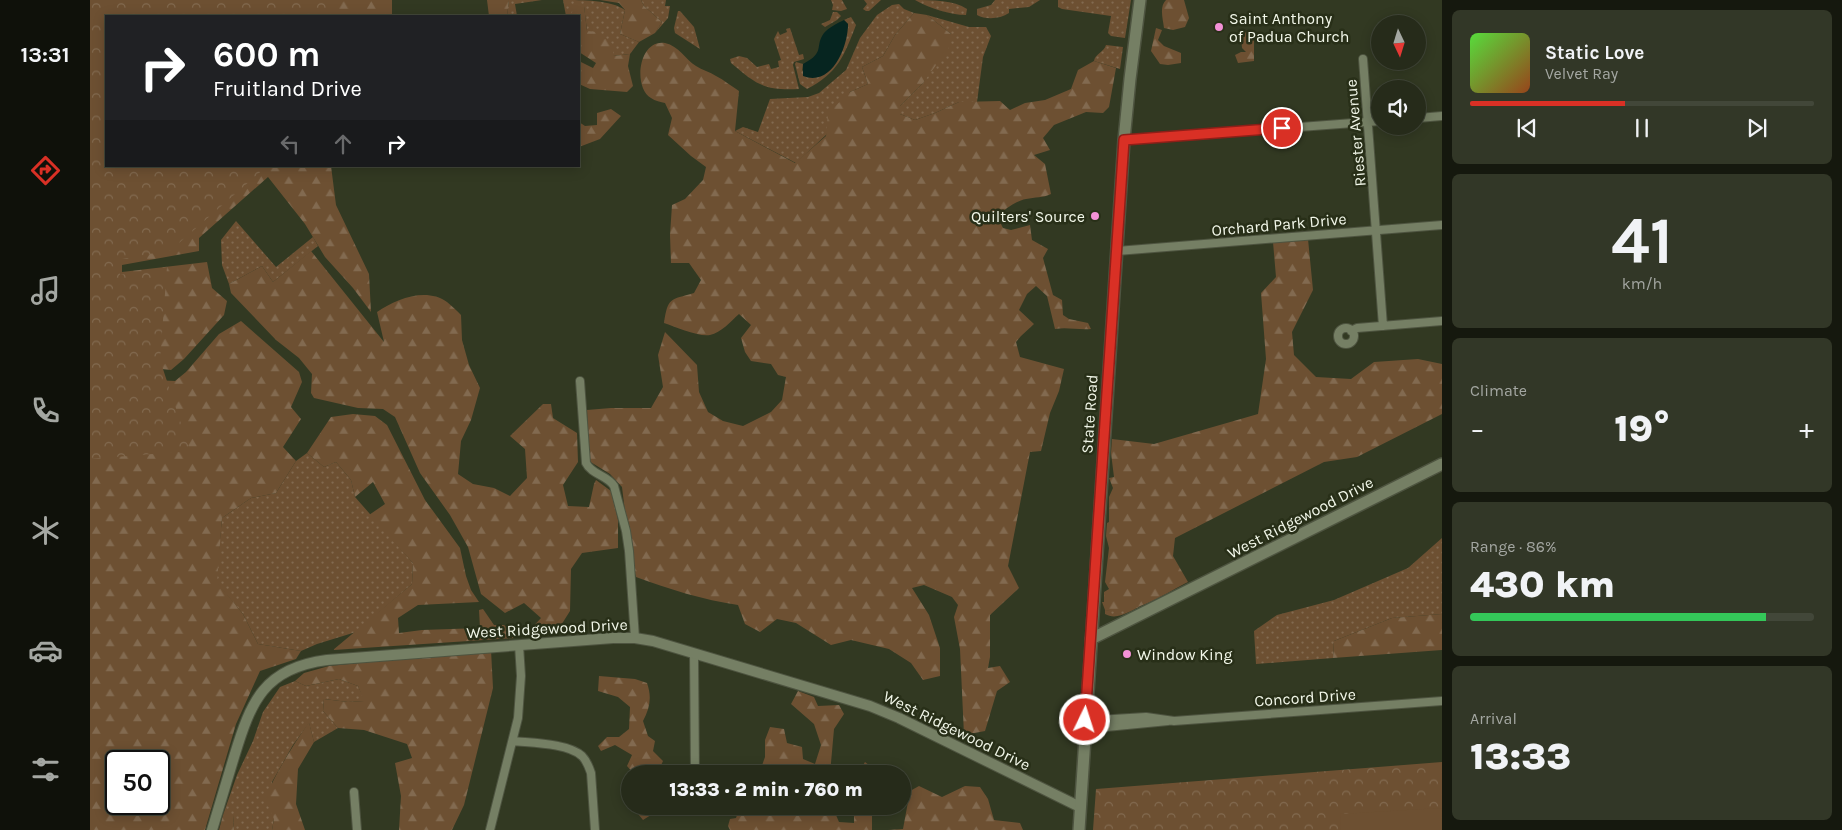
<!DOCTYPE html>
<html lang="en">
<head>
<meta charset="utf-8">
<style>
	body { margin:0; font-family:Karla,sans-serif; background:#323727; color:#f1f3f6; height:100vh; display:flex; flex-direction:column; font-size:19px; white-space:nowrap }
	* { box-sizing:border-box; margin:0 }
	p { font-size:16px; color:#a4a7a2 }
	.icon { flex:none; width:28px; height:28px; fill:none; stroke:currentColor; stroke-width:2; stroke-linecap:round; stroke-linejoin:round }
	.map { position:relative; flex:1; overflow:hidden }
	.side { display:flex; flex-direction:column; gap:10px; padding:10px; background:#15180e; width:400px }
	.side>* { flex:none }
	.banner { position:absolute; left:15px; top:15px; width:475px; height:152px; border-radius:0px; box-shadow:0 2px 12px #0003,0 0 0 1px #424739; background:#202124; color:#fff; overflow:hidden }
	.needle { width:32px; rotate:176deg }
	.tools { position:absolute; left:1281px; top:15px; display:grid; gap:10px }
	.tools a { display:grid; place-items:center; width:55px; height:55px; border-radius:50%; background:#262b1a; box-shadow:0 2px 12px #0003,0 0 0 1px #424739; font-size:25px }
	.speed { position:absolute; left:15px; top:750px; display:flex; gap:10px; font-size:25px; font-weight:700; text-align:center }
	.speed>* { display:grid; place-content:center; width:65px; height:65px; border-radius:50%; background:#262b1a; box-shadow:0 2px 12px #0003,0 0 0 1px #424739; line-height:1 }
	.speed .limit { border:2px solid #111; border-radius:8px; background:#fff; color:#111 }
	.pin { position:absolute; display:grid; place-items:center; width:42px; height:42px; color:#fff; margin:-21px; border:2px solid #fff; border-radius:50%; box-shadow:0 1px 5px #0007 }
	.me { position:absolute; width:55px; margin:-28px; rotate:4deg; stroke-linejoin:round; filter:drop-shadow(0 0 4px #0008) }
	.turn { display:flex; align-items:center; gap:18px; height:105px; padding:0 25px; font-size:22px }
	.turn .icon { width:65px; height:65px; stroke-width:2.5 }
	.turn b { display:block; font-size:35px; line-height:42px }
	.lanes { display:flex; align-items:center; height:48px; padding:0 25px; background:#0003; justify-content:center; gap:25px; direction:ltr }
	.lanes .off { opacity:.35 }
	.big { font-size:38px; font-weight:800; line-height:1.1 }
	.side .tile { flex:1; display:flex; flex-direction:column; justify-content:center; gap:8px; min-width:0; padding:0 18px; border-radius:8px; background:#323727 }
	.side .dial { align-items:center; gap:0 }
	.dial b { font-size:65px; line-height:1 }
	.song { display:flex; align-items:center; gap:15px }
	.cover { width:60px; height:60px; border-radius:8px; background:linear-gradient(135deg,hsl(110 70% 55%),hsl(20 70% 35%)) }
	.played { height:5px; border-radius:2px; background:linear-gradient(90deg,#d93025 45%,#424739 45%) }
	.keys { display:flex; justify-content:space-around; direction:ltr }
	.heat { display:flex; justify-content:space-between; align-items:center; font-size:28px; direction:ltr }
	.charge { height:8px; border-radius:4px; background:linear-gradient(90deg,#34c759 86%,#424739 0) }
	.trip { position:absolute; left:531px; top:765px; width:290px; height:50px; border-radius:25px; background:#262b1a; box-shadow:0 2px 12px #0003,0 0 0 1px #424739; font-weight:800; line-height:50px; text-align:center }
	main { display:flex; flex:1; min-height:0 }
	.dock { display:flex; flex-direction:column; width:90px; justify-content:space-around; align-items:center; background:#0f110a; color:#a4a7a2 }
	.dock .icon { width:35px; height:35px }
	.dock .selected { color:#d93025 }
	.dock b { font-size:22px; color:#f1f3f6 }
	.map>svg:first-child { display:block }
	.grass { fill:url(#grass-dots) }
	.forest { fill:url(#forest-firs); fill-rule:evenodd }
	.park { fill:url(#park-crowns) }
	.pitch { fill:#6d5032 }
	.water { fill:#062520 }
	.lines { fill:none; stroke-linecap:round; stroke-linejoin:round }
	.minor-casing { stroke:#4e5440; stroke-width:10 }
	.tertiary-casing { stroke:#4e5440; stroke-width:12 }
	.secondary-casing { stroke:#4e5440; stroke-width:14 }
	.minor { stroke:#757f64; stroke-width:8 }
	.tertiary { stroke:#757f64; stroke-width:10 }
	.secondary { stroke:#757f64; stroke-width:11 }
	.route-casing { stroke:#8d1f18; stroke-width:12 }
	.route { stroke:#d93025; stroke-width:9 }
	.poi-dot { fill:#f391d6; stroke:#282f18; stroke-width:2 }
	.labels { text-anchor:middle; stroke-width:5; stroke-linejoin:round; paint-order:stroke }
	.poi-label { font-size:16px; fill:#f2f7e9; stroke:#282f18; text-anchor:start }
	.street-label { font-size:16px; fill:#f2f7e9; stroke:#282f18 }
</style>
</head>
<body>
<main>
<nav class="dock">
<b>13:31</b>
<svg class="icon selected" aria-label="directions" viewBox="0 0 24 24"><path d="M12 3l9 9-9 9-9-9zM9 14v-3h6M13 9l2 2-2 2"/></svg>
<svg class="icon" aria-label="music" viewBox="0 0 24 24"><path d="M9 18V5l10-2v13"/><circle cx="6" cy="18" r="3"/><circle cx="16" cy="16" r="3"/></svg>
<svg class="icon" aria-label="phone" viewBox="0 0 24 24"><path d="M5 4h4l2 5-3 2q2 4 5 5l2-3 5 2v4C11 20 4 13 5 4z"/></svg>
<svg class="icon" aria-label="climate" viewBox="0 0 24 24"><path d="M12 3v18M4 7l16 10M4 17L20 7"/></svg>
<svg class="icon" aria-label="car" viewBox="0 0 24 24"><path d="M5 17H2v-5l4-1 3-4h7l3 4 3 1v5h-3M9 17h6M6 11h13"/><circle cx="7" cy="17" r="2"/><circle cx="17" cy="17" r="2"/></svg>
<svg class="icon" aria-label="filters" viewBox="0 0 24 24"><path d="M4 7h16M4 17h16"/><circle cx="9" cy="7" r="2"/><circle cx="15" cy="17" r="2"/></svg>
</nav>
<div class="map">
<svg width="1352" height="830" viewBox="0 0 1352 830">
	<defs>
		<pattern id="grass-dots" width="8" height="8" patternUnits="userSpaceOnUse" patternTransform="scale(1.25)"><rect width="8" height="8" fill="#6d5032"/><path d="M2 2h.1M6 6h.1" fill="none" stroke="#826a50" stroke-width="1.8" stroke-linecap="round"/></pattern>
		<pattern id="forest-firs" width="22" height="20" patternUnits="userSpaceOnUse" patternTransform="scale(1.25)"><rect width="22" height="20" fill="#6d5032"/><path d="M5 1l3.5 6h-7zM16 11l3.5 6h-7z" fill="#826a50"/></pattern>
		<pattern id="park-crowns" width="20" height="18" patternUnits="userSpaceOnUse" patternTransform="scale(1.25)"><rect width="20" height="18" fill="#6d5032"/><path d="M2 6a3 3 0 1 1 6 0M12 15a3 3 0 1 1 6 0" fill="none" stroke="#826a50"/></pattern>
	</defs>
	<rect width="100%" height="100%" fill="#323922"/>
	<path class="grass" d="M419,0h33l-27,4 2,12h-10z
		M473,0c19,0 48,0 62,10l-5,24 19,8 -9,12 -17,2 -26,-25 -3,-25 -14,10h-4z
		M551,0h25l-1,6h5l-2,12 -13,15 7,-11 -18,-16z
		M741,0h11l5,9 -6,2 -9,-1 1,-5z
		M774,0h17l-12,11h-3l-3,-2 4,-5z
		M825,0c17,0 39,0 52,9l-1,6c-16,0 -37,-7 -51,-15z
		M905,0h45l-11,7 -20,2v4c-9,6 -23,7 -32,2v-6l14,-4z
		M968,0h73l-6,38 -14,-2 -3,-3 3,-17 -49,-7 -4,-2z
		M809,4l5,5 10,4 -19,22 -12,21 -21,11 6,17 -18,8 -24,43 -30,28 -61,-32 8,-4 15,5 12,-33 38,-2 11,-4 27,-23 14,-32 17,-23 15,-10z
		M588,11h2l14,16 6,22 -25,-16 -1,-5z
		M743,12h4l4,4 -4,4 -12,7 -4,-3 9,-4z
		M837,15l42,12h17l5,9 -8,21 -6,45h-18l-24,11 -20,7 -15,-6v-8l23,-23 28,-49z
		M761,17l5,8c-12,31 -18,48 -49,64l-7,-5 -5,-20 1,-2 7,2 -1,7 46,-43v-4l-4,-4z
		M700,28l9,27 4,-1 1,5 -10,3 -1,3 6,24c-35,2 -43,-5 -68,-26l-1,-4 9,-3 8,2 10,9 12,-3 2,5 8,-2 -1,-6 3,-1 -7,-21 4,-8 2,4 7,-3 -1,-3z
		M1016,45l17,2 -3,22 -26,-8c1,-7 10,-9 12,-16z
		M146,221l40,46 37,-30 5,9 -45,36 -11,-16 -33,18 -7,-19 -1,-25z
		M217,453l17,14 12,-5 15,18 4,17 58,66 -1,21 -56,48 -39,12 -16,7 -43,-7 -15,-30 -27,-32 6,-64 29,-20 25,-5 20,-32z
		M1352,538v76l-50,4 -58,23 -1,17 -77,6 -2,-33 23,-16 57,-15 74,-32z
		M1051,606c-11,5 -24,15 -36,8v-4l11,1z
		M249,679l19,7 7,15 -17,1 -24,-3 -1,12 15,17 -24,14 -5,-19 -16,22 -21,37 2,37 -2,11h-38l-1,-15h-10l14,-40 16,-34 10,-29 17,-25 15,-6 11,5z"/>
	<path class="forest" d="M0,0h302v16h-286v150h225l5,39 33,69 2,38 -18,-24 -28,-31 -20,-33 -37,-47 -69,61v13l-77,14v7l85,-10 5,26 15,13 -3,14 -40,44 -13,11 -47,-5z
		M397,0h22l-2,16h-18z
		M510,0h41l3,6 18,16 -7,11 -16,9 -19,-8 5,-24 -6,-7z
		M1076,0h18l5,18 -4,9 -12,3 -9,-2c-1,-9 -5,-21 2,-28z
		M494,5l3,26 10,1 17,13 -1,11 17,-2 -2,12 5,20 -6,6 -37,-3 -11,-5v-23l14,7 3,-5 -17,-11v-36h-9l5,-10z
		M824,13l13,2 24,19 -1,12 -27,37 -23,23v8l15,6 20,-7 24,-11 41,-1 10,9 15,-7 20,-3 26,-11 7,-19 16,-9 22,7 -7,39 -6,6 -17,-1 -32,13 -11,13 7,12 -16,5 11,9 6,30c-8,4 -16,3 -25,5 -11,2 -20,10 -29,17l6,12 8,2 19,-5 2,15 16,9 -5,9 10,37 9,5 1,15 6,4 19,4 3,6c-13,1 -24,-2 -36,0l-8,-33 -11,-10 -9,8 -8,16 15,14 -13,12 -5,6 4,15 44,12 -5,22 -9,22 -9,38 -11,1 -22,114 11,22 -29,27v42l-2,11 12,-2 10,16 -13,9 -12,40 -21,4 -4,-86 -6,-32 4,-12 -6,-8 -28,-12 -12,3 17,27 11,33v28l-17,4 -12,-17 -22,-14 -38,-9 -20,5 -35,-22 -19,-4 -17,13 -15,-8 -7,-19c-35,-5 -69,-16 -102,-28l-5,-17 -9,-73 -12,-13 -21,-13 -2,-51 24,-2h40l12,-21 -5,-32 7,-23 32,33 2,27 9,20 15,9 20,5 28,-14 11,-12 4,-23 -8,-2 -7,-11 -20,-3 -6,-9 -4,-14 10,-13 -12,-11c-8,7 -18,19 -29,21 -12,2 -34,-8 -46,-12 4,-26 6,-23 30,-30l7,-13 -12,-17h-18l-1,-28 2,-30 13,-6 18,-19 3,-13 -15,-11 -23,-21 4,-17 -7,-15c-4,-1 -10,-2 -14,-5 -18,-10 -13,-59 14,-55 14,3 20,16 31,23 6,4 14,6 20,10 8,4 15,10 23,15l-4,40 60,32 31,-27 2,-23 22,-21 18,-8 -6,-17 21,-11 12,-21z
		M1066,28l6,2 -4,10 6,6 17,7v10l-13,2 -8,-1 -9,-13z
		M1157,31l7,2v28l-16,2 -3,-8 6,-3h5l-4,-4 -1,-13z
		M521,109l10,7 -21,23 -21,8v-25l6,4 12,-1v-12z
		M1218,239l5,51 -21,42 2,23 22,22 35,2 23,-17 44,-3 24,5v50l-85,43 -33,5 -149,76 -2,18 15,26c-24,12 -56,35 -83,28l-3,-8h2v-10l5,-3 -4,-7 4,-34 -3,-12 1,-13 2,-1v-25l4,-9 -4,-10 5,-1 -3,-24 1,-14 42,5 104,-30 8,-55 -5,-66 15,-16 -3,-35z
		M221,251l73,91 -7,-30c19,-13 49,-25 70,-10 5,4 10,9 14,13l1,25 7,25 11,23 -9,32 -10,21 -3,33 15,10 21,4 16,8 17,-18 -2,-29 -15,-13 33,-32h8l2,14 24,15 1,29 -15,23 5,21 21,1 5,-23 2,-4 15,11 7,29v28l-36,5 -11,16 -1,42 -12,19 -31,3 14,-15 -17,-15 -19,10 -24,-19 -13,-47 -18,-32 -30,-42 -25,-56 -12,-8 -25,-1 -44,-10 -3,-5 1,-19 -13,-16 -23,-18 -45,-47 -2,-9 33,-18 11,16z
		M151,321l58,51 3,10 -11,25 10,12 -18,28 13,14 -20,32 -25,5 -29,20 -5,64 26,32 15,30 43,7 -5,8 -36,12 -24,53 -31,106h-115v-453l85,4 11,-9 33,-38zM26,761h43v43h-43z
		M263,414l22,2 12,9 38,75 35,48 6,28 5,14 8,12 -61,3 -20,13 1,15 23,-3 58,-2 -1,-18 4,-1 11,16h10l9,7 1,6 -181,12 79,-66 1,-21 -44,-48 16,-11 -12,-22 -18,15 -4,-17 -15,-18 -12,5 -17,-14 24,-36z
		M1352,614v36l-109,8 1,-17 58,-23z
		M401,650l2,38 -29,117 -12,25h-53l2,-34 -6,-33 17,-5 -5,-14 -43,-14 -26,-2 -15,-17 1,-12 24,3 16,-1 -6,-15 -19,-7 -33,7 -11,-5 9,-8 25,-7z
		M509,676l36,3 12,4c5,14 3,25 -4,38l5,15 7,5 -2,10 10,10 -6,13h-23l-7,-8 5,-11 -17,-10 -14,6 -3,-5 9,-9h12l10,-8 1,-22 -12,-10 -20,-6z
		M708,691l16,6 4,9 21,-1 5,9 -10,15 -4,45h-71l6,-17v-17l5,-13 14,2 3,14 15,4 1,12 12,5 6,-19 -7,-21 -23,-20z
		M219,722l5,20 -16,27 -2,35 9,26h-33l2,-11 -9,-20c11,-27 27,-52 44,-77z
		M775,762l10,8 -1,4h-16z
		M829,786l23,11 23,-11 15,1 8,12 6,21 26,3 3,7h-135l15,-1 7,-38z
		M545,806h19v7l-11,7 -8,-10z
		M650,806h92l7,16 15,1v-17h18v24h-142l-2,-4 2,-7 6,-1z
		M133,815h10l1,15h-15z"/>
	<path class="park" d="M0,0h246l-11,16h-219v150h161l-96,84 -54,10 3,15 47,-8 -7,93 30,91 -100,8z
		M1352,762v68h-349l3,-41z"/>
	<path class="pitch" d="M1351,808l1,22h-101l-1,-16z"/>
	<path class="water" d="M754,20l4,4c0,23 -16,63 -45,52v-12c23,-12 11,-17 21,-31 4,-5 14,-10 20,-13z"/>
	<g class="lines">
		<g class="minor-casing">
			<path id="minor" d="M1273,59l20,267
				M1328,118l24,-2
				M1034,140l256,-19
				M1027,251l325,-26
				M1248 336a8 8 0 1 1 16 0a8 8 0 1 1-16 0Z
				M1261,331l6,-3 85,-7
				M490,381l6,82c6,12 21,12 28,23l12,45 3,20 6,87
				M604,653l1,121
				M995,724l12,-4 49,-3 28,4 268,-20
				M996,725l10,3 72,-7
				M423,741c18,2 55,2 69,15 4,4 7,11 9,17l4,57
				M264,792l3,38
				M605,806v3
				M400,830l28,-112 3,-42 -2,-31"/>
		</g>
		<g class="tertiary-casing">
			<path id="tertiary" d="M122,830c7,-24 15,-49 22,-73 17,-56 30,-89 93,-97l286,-22h22l18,3 217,65 29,12 181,89"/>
		</g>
		<g class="secondary-casing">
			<path id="secondary" d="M1001,639l351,-175
				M989,830l45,-690 6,-61 10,-79"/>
		</g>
		<use href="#minor" class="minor"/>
		<use href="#tertiary" class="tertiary"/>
		<use href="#secondary" class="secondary"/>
	</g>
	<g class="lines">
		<g class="route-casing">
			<path id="route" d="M995,720l39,-580 158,-12"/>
		</g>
		<use href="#route" class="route"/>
	</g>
	<g class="poi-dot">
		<circle cx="1129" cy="27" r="5"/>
		<circle cx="1005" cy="216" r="5"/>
		<circle cx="1037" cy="654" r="5"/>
	</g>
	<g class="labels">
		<g class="poi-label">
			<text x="1139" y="24">Saint Anthony<tspan x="1139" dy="18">of Padua Church</tspan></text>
			<text x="995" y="222" text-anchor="end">Quilters' Source</text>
			<text x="1047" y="660">Window King</text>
		</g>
		<g class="street-label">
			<text transform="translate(1265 133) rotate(-95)" y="6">Riester Avenue</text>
			<text transform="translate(1189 224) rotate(-5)" y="6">Orchard Park Drive</text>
			<text transform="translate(999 414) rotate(-86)" y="6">State Road</text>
			<text transform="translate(1210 517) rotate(-27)" y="6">West Ridgewood Drive</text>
			<text transform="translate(457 628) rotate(-3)" y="6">West Ridgewood Drive</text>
			<text transform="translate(1215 697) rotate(-4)" y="6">Concord Drive</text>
			<text transform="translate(867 730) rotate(26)" y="6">West Ridgewood Drive</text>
		</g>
	</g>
</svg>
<div class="tools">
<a><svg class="needle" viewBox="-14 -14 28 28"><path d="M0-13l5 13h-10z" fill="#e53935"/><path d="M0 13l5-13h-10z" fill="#a4a7a2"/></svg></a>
<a><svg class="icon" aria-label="sound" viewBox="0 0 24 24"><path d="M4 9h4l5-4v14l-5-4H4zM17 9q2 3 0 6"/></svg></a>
</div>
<div class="speed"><div class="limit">50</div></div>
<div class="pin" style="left:1192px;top:128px;background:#d93025"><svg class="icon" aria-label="arrive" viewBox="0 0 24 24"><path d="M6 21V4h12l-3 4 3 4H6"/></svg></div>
<svg class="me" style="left:995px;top:720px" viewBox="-20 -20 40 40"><circle r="17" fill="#d93025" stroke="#fff" stroke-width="3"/><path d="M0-11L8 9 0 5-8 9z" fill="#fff"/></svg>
<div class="trip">13:33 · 2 min · 760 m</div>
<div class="banner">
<div class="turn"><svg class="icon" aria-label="right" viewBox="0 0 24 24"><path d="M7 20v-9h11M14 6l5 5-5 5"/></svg><div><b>600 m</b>Fruitland Drive</div></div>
<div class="lanes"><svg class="icon off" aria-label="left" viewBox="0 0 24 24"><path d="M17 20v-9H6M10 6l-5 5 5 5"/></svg><svg class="icon off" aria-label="ahead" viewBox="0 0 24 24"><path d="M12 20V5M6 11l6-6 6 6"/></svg><svg class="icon" aria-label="right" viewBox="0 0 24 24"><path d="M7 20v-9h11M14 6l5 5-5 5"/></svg></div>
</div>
</div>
<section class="side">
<div class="tile">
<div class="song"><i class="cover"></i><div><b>Static Love</b><p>Velvet Ray</p></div></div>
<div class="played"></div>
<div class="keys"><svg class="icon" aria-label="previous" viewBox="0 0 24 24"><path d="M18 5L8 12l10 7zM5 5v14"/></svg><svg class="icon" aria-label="pause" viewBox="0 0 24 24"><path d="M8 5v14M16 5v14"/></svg><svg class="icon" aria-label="next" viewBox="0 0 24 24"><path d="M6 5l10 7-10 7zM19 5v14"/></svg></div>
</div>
<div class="tile dial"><b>41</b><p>km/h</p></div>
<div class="tile"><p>Climate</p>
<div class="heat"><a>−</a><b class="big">19°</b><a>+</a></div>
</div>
<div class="tile"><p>Range · 86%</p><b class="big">430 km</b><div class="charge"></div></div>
<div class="tile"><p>Arrival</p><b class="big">13:33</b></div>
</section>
</main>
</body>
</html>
